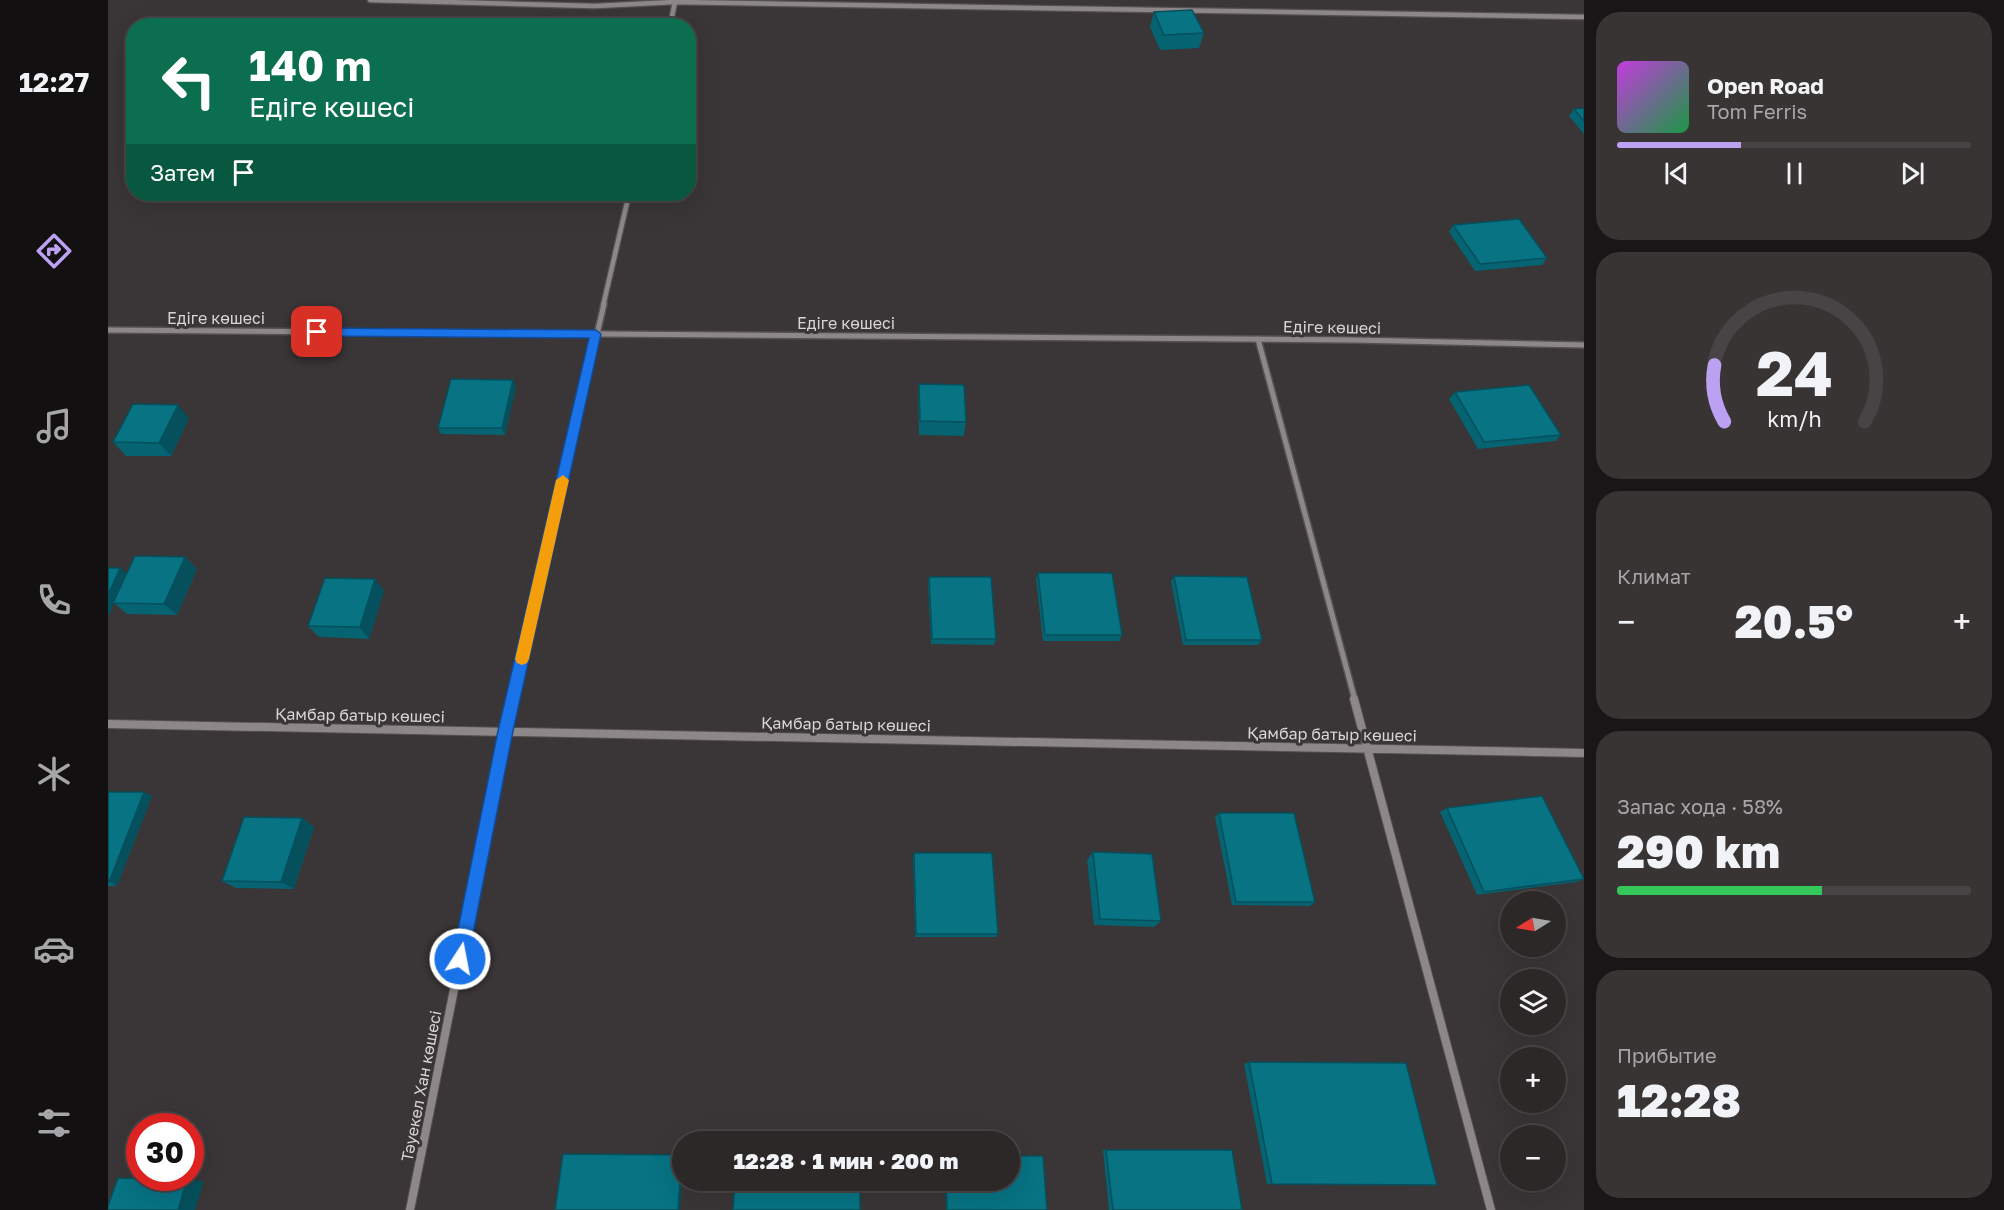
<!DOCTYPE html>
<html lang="ru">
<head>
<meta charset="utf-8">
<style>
	body { margin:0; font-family:"Golos Text",sans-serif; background:#383434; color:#f1f3f6; height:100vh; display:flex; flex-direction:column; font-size:22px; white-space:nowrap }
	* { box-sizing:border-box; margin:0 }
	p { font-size:20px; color:#a6a6a8 }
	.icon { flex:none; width:33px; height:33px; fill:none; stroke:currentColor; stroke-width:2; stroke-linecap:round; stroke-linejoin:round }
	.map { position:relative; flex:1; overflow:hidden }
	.side { display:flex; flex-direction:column; gap:12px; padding:12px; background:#181616; width:420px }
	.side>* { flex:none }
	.top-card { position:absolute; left:18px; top:18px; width:570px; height:183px; border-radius:24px; box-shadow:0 6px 24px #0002,0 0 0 2px #484445; background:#0b6e4f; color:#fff; overflow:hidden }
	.needle { width:39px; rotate:259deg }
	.controls { position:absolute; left:1392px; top:891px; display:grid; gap:12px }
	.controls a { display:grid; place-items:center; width:66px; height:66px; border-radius:50%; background:#2c2828; box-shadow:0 6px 24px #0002,0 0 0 2px #484445; font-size:30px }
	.speed { position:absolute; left:18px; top:1113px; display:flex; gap:12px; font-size:30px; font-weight:700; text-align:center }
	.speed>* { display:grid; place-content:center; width:78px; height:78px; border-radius:50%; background:#2c2828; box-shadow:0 6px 24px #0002,0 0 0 2px #484445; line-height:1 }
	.speed .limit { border:9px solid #d22; background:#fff; color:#111 }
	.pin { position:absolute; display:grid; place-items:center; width:51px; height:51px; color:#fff; margin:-26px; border-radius:12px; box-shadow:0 3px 9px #0006 }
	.me { position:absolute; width:66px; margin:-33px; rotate:11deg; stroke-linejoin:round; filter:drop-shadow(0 0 4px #0008) }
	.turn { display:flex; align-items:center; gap:21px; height:126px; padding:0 24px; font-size:27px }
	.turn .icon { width:78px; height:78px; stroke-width:2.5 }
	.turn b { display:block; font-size:42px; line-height:51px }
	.then { display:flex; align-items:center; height:57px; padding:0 24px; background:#0003; gap:12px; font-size:22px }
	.big { font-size:45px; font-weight:800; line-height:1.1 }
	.side .card { flex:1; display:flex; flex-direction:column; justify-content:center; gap:9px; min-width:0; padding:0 21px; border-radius:24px; background:#383434 }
	.side .dial { align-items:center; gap:0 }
	.dial svg { height:156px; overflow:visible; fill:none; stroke:#484445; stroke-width:7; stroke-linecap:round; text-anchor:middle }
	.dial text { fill:#f1f3f6; stroke:none }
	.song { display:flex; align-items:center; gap:18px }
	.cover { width:72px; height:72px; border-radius:9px; background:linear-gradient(135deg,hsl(290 70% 55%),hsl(140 70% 35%)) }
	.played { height:6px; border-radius:3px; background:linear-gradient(90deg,#bca0f2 35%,#484445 35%) }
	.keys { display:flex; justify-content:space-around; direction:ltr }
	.heat { display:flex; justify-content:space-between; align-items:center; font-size:33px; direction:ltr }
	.charge { height:9px; border-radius:4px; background:linear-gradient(90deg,#34c759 58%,#484445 0) }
	.trip { position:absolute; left:564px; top:1131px; width:348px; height:60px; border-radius:30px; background:#2c2828; box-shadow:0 6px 24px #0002,0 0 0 2px #484445; font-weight:800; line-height:60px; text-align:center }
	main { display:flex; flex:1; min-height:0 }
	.tab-bar { display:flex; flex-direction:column; width:108px; justify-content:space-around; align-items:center; background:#121010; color:#a6a6a8 }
	.tab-bar .icon { width:42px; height:42px }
	.tab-bar .current { color:#bca0f2 }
	.tab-bar b { font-size:27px; color:#f1f3f6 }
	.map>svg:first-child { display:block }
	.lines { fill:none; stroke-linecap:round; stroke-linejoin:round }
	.minor-far2-casing { stroke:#545151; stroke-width:7 }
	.minor-far1-casing { stroke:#545151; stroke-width:8 }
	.minor-casing { stroke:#545151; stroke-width:10 }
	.minor-far2 { stroke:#8d8789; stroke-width:4.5 }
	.minor-far1 { stroke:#8d8789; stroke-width:5 }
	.minor { stroke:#8d8789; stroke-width:8 }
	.wall { fill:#066371 }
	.shaded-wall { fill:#05505c }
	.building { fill:#077383; stroke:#05505c; stroke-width:1.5 }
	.route { fill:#1a73e8; stroke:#114b97; stroke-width:1.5 }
	.slow { fill:#f59e0b }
	.labels { text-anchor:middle; stroke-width:6; stroke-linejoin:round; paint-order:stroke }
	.street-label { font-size:16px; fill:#d8d5d5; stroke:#3a3536 }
</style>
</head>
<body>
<main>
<nav class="tab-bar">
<b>12:27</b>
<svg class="icon current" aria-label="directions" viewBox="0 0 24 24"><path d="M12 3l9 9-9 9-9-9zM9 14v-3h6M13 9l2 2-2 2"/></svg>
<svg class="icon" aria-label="music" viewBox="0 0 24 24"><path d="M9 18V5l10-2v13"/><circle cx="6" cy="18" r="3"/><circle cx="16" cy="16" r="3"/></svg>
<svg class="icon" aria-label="phone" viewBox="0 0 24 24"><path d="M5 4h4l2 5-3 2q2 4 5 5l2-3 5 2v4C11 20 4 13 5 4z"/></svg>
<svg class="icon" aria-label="climate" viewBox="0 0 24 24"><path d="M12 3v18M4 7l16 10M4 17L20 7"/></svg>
<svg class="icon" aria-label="car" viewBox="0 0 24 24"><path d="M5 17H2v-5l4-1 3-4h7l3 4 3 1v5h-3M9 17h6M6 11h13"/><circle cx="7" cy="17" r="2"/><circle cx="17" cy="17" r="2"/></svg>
<svg class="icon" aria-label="filters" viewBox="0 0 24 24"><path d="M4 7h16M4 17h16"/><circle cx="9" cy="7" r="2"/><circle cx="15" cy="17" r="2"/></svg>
</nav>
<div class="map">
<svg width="1476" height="1210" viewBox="0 0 1476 1210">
	<rect width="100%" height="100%" fill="#3a3536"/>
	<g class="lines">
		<g class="minor-far2-casing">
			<path id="minor-far2" d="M262,0l225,6 80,-4 909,15
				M562,26l5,-24
				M495,306l26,-112"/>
		</g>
		<g class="minor-far1-casing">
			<path id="minor-far1" d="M0,330l1246,10 230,5
				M1150,339l97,361
				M404,700l92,-396"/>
		</g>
		<g class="minor-casing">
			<path id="minor" d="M1246,699l137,511
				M0,724l1476,29
				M302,1210l102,-511"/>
		</g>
		<use href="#minor-far2" class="minor-far2"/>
		<use href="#minor-far1" class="minor-far1"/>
		<use href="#minor" class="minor"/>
	</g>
	<path class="wall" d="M1046,12l50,21 -5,15 -39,2 -10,-23z
		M1476,108v26l-15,-18 5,-7z
		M1345,225l94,33 -5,7 -67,6 -26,-39z
		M811,384l47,38 -2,14 -45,-1 -1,-37z
		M408,387l-11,48 -64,-1 -3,-6z
		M1347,392l106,43 -6,6 -77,8 -29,-50z
		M81,418l-18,38h-45l-13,-14z
		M77,557l12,12 -20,46 -50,-1 -13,-11 13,-29z
		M930,573l84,62 -3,6h-76l-7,-62z
		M1066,576l88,64 -4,5h-75l-12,-63z
		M821,577l67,62 -2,6 -63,-1 -3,-61z
		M276,591l-15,48 -50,-2 -11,-11z
		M0,792h36l8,4 -35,90h-9z
		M1339,808l137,71 -8,3 -99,13 -37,-83z
		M1111,813l96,89 -5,4 -78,-1 -17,-88z
		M194,818l12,9 -20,62 -58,-1 -14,-7z
		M985,852l68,69 -7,6 -60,-2 -7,-65z
		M806,853l84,81 -2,3h-81l-2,-80z
		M1141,1062l188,123 -170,-1 -23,-120z
		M995,1150h3l136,60h-133z
		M837,1180h65l37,30h-101z"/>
	<path class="shaded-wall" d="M405,380l3,7 -11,48 -3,-7z
		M70,405l11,13 -18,38 -12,-13z
		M77,557l12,12 -20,46 -13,-11z
		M12,568l7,6 -19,43v-22z
		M267,579l9,12 -15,48 -9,-12z
		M36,792l8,4 -35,90 -8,-4z
		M194,818l12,9 -20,62 -13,-7z
		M574,1155v23l-2,32h-2z
		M79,1180l17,1 -9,29h-17z"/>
	<path class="building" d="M1084,10l12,23 -40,2 -10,-23z
		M1476,108v13l-10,-12z
		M1411,219l28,39 -67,6 -27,-39z
		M343,379l62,1 -11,48h-64z
		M811,384l45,1 2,37 -46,-1z
		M1421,385l32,50 -77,7 -29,-50z
		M25,404l45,1 -19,38 -46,-1z
		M27,556l50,1 -21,47 -51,-1z
		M0,568h12l-12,27z
		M930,573h74l10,62h-77z
		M1066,576l73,1 15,63h-76z
		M821,577h62l5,62h-64z
		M217,578l50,1 -15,48 -52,-1z
		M0,792h36l-35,90h-1z
		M1434,796l42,83 -100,13 -37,-84z
		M1111,813h75l21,89h-79z
		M136,817l58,1 -21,64 -59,-1z
		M985,852l59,2 9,67 -61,-2z
		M806,853h78l6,81h-82z
		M1141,1062l157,1 31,122 -165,-1z
		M998,1150h126l10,60h-129z
		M455,1154l119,1 -4,55h-123z
		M902,1156h33l4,54h-100l-1,-30h64z
		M10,1178l69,2 -9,30h-70v-4z
		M627,1180h125v30h-127z"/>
	<path class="route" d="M209,328l279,2 5,4 -88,397 -45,228 -2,6 -6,2 -6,-2 -2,-6 46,-228 91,-393 -272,-2 -6,-4z"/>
	<path class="slow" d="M455,475l6,5 -40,179 -2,4 -5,2 -5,-2 -2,-4 41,-179z"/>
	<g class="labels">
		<g class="street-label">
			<text x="108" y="324">Едіге көшесі</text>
			<text x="738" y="329">Едіге көшесі</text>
			<text transform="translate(1224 327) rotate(1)" y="6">Едіге көшесі</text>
			<text transform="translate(252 715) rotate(1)" y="6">Қамбар батыр көшесі</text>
			<text transform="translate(738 724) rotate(1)" y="6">Қамбар батыр көшесі</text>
			<text transform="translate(1224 734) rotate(1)" y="6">Қамбар батыр көшесі</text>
			<text transform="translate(313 1086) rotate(-79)" y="6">Тәуекел Хан көшесі</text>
		</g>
	</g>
</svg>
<div class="controls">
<a><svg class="needle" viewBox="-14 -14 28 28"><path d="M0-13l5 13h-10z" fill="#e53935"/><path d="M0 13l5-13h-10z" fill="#a6a6a8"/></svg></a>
<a><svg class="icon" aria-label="layers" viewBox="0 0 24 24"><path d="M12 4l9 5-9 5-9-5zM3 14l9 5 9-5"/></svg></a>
<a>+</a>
<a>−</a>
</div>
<div class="speed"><div class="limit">30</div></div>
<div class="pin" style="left:209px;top:332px;background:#d93025"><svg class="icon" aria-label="arrive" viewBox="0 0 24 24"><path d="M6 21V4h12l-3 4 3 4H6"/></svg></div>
<svg class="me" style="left:352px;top:959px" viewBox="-20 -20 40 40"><circle r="17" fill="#1a73e8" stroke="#fff" stroke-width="3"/><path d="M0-11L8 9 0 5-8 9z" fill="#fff"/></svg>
<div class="trip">12:28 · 1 мин · 200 m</div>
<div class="top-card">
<div class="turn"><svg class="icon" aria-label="left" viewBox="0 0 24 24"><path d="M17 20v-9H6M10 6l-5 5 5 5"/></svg><div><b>140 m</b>Едіге көшесі</div></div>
<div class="then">Затем<svg class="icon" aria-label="arrive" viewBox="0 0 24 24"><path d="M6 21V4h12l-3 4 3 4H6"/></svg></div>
</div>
</div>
<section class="side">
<div class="card">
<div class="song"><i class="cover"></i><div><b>Open Road</b><p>Tom Ferris</p></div></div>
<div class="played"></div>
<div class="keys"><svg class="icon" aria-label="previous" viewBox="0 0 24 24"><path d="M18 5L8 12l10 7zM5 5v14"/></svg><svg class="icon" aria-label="pause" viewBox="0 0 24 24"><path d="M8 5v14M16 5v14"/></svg><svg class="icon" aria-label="next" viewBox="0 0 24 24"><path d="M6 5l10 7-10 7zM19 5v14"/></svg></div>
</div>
<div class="card dial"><svg viewBox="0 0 100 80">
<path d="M14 69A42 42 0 1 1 86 69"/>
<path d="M14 69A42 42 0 0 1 9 40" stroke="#bca0f2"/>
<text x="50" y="56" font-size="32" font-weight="700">24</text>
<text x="50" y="72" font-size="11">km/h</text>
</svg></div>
<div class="card"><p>Климат</p>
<div class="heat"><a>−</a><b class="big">20.5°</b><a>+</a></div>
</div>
<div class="card"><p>Запас хода · 58%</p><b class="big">290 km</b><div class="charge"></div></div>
<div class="card"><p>Прибытие</p><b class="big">12:28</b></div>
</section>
</main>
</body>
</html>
